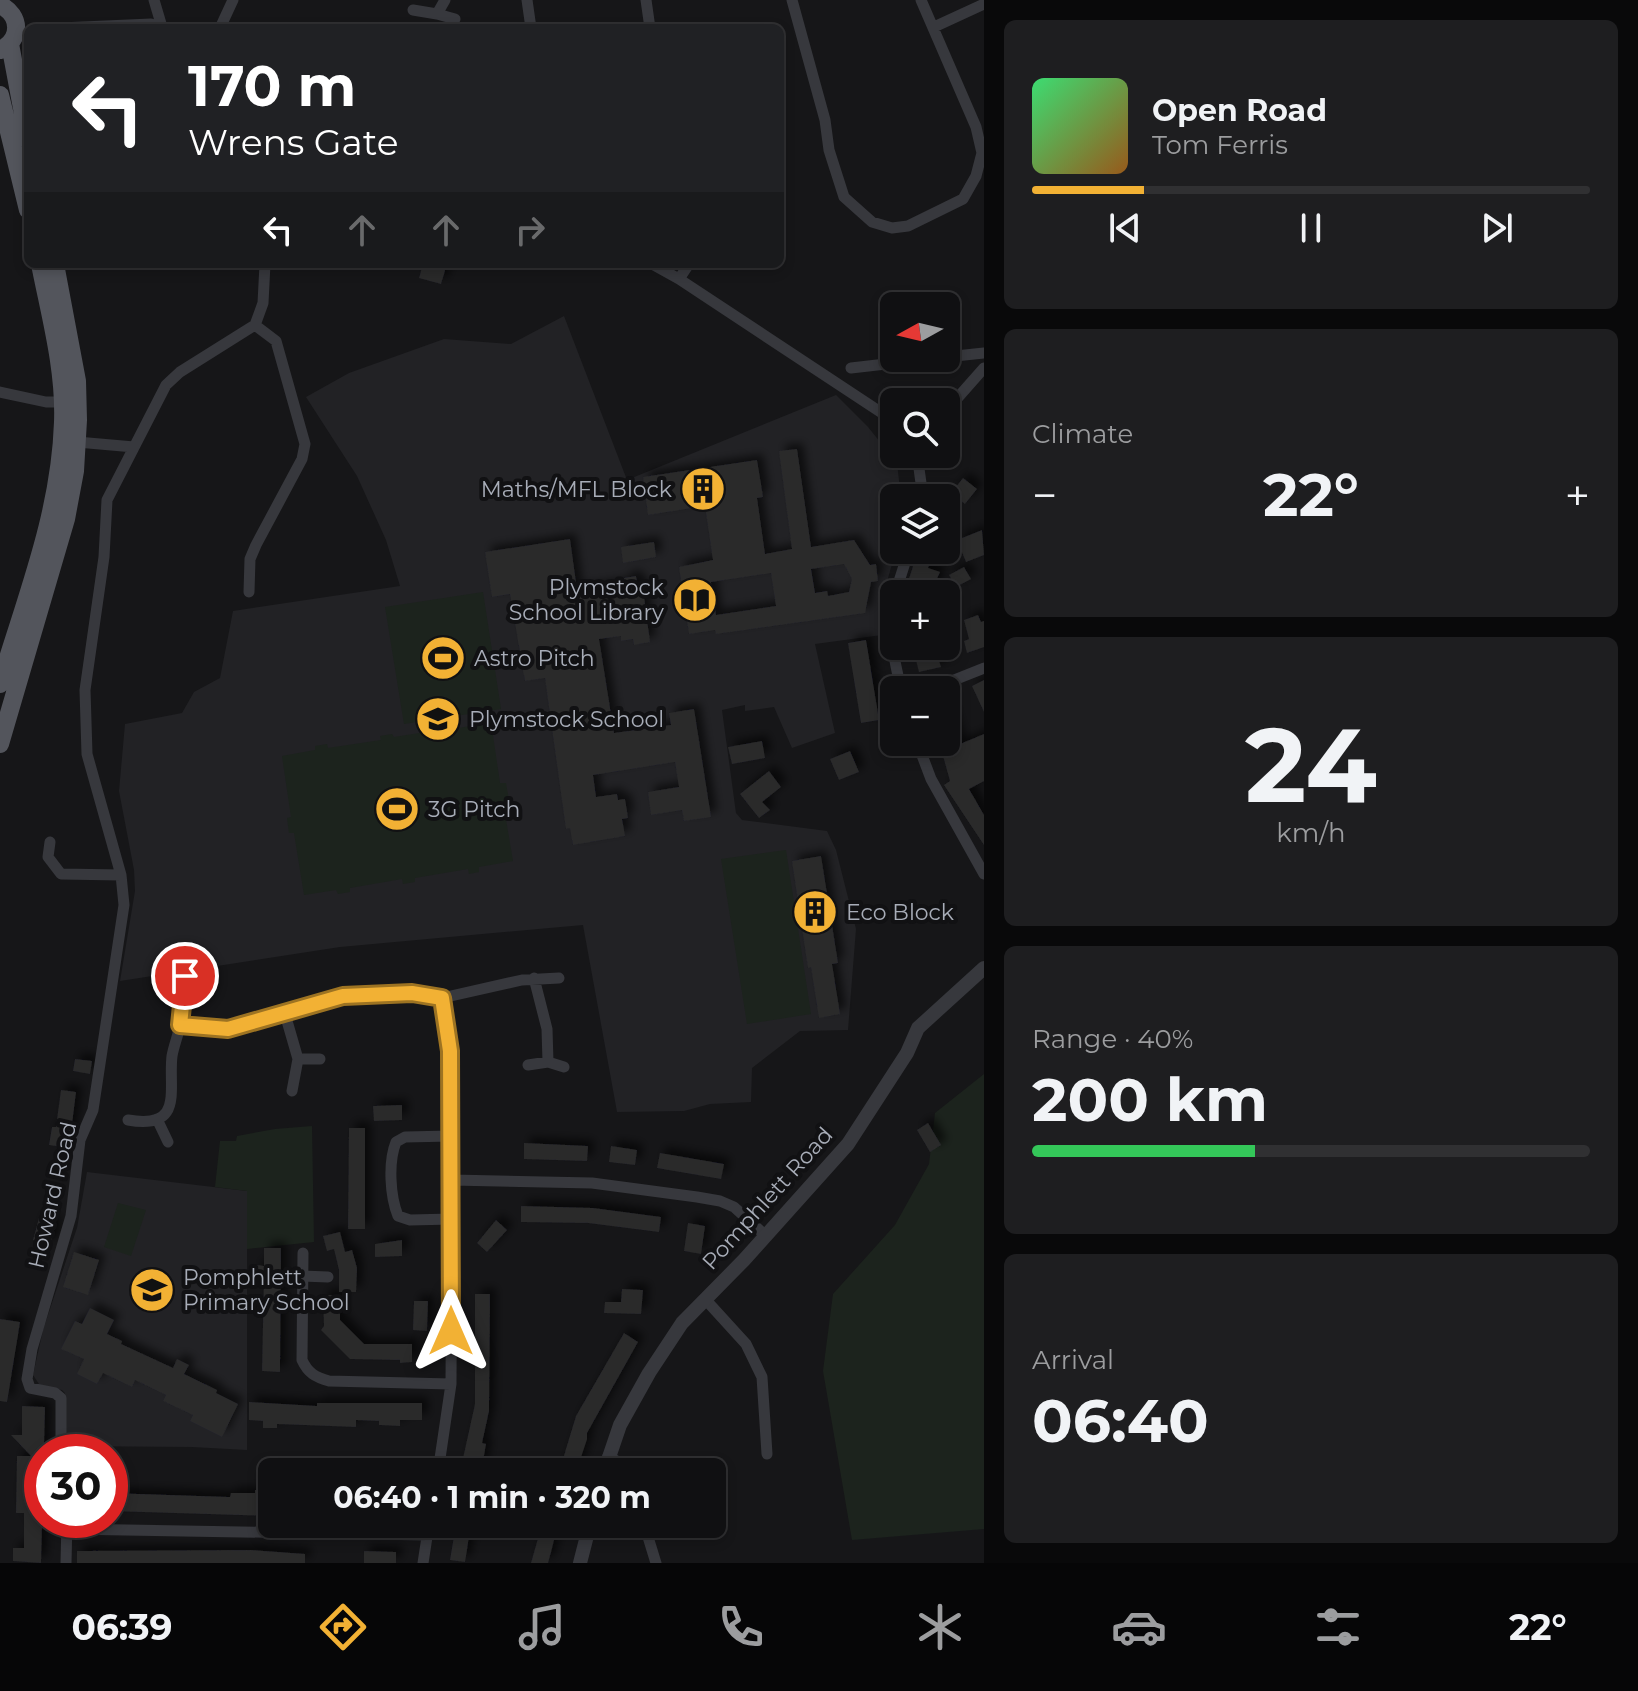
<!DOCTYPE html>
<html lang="en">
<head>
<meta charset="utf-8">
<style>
	body { margin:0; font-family:Montserrat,sans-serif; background:#1e1e20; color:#f1f3f6; height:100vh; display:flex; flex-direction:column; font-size:30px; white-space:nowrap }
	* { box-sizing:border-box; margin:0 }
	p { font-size:26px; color:#9c9d9f }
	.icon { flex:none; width:44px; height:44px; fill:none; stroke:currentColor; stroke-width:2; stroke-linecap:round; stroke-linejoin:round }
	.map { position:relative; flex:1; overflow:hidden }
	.panel { display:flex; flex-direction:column; gap:20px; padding:20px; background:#09090a; width:654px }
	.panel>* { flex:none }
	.guide { position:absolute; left:24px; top:24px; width:760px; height:244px; border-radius:12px; box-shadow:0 4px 12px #0003,0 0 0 2px #303032; background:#202124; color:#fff; overflow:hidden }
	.needle { width:52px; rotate:262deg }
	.buttons { position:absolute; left:880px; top:292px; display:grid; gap:16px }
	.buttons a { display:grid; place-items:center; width:80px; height:80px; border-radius:12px; background:#101012; box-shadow:0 4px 12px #0003,0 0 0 2px #303032; font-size:40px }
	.speed { position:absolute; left:24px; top:1434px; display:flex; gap:16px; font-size:40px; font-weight:700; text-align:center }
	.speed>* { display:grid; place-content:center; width:104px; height:104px; border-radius:50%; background:#101012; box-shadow:0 4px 12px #0003,0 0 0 2px #303032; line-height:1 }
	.speed .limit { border:12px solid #d22; background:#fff; color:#111 }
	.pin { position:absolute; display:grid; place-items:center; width:68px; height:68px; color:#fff; margin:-34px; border:4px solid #fff; border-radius:50%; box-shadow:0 2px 8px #0007 }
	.me { position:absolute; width:88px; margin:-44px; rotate:0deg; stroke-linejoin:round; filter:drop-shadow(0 0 6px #0008) }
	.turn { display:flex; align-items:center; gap:28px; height:168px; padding:0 32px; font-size:36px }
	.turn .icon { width:104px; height:104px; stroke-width:2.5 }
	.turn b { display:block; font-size:56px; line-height:68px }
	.lanes { display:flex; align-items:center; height:76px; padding:0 32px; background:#0003; justify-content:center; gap:40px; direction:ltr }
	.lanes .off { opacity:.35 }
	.big { font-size:60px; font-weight:700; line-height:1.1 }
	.panel .card { flex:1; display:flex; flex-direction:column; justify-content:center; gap:12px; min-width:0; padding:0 28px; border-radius:12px; background:#1e1e20 }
	.panel .dial { align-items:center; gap:0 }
	.dial b { font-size:104px; line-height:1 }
	.song { display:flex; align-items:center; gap:24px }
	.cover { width:96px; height:96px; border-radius:12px; background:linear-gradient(135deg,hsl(140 70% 55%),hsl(30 70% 35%)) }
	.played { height:8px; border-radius:4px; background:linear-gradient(90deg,#f2b134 20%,#303032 20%) }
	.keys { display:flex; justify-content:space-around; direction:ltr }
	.heat { display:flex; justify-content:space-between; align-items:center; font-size:44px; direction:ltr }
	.charge { height:12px; border-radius:6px; background:linear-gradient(90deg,#34c759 40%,#303032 0) }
	.trip { position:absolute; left:258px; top:1458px; width:468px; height:80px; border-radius:12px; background:#101012; box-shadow:0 4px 12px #0003,0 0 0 2px #303032; font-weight:700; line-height:80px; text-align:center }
	.tab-bar { display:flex; height:128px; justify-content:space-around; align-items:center; background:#060607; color:#9c9d9f }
	.tab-bar .icon { width:56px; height:56px }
	.tab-bar .active { color:#f2b134 }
	.tab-bar b { font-size:36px; color:#f1f3f6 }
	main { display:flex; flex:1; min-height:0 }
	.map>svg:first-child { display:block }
	.built { fill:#222225 }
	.green { fill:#1c231d }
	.building { fill:#29292c; fill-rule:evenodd; filter:url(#shadow) }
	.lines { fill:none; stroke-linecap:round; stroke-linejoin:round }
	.minor { stroke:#37383d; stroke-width:11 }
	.tertiary { stroke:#37383d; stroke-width:14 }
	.primary { stroke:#53555c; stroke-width:18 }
	.route-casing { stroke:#9d7322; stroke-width:20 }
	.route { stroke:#f2b134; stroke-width:14 }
	.labels { text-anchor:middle; stroke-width:8; stroke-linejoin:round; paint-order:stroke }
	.poi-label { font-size:22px; fill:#a8adb8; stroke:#111113; text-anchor:start }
	.street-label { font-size:22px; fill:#a8adb8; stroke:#111113 }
</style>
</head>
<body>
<main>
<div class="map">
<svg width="984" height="1563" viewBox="0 0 984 1563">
	<defs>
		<filter id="shadow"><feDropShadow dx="6" dy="-6" stdDeviation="4" flood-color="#0009"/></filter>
	</defs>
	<rect width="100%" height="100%" fill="#161618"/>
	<path class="built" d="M564,316l63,164 209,-85 32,32 29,36 4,35h-7v52h2l-17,60 3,25 -67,9 20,89 -43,15 -18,-41 -29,4v-6l-23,5 14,103 6,7 85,11 9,19 20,79 -8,101 -48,1 -48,37 -1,34 -41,2 -26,7 -67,1 -34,-187 -243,22 -220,34 15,-90 -1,-21 -15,-79 6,-67 57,-11 12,-21 26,-14 13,-67 167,-25 -14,-46 -29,-64 -51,-79 43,-24 95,-34 67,5z
		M87,1172l160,19v259l-55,-3 -127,-1v-53l-3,-3 -21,-3 -8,-12 10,-45 34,-102z"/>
	<path class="green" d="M483,592l18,117 -97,15 -19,-117z
		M491,722l9,61h6l3,17 -6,2 10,59 -34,6v5l-10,2 -1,-5 -53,9v4l-12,2 -1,-5 -52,9v4l-12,2 -2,-4 -32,5 -10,-62h-5l-2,-15 4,-1 -9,-61 33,-6v-4l12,-2 1,4 53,-8 -1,-4 12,-2 2,3 51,-8v-4l12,-2 2,5z
		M786,850l25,164 -64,10 -26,-165z
		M984,1074v455l-132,11 -29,-169 10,-77 62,-69 34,-61 6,-51z
		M312,1126l2,116 -67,7v-58l-32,-4 5,-46h16l1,-5 38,-7z
		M118,1203l28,7 -15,46 -27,-9z"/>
	<path class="building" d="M423,264h24l-6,20 -22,-6z
		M797,449l14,98 43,-7 16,25 6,-1 2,17 -7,1 -6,31 -149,21 -1,-4 -26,4 -10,-67 34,-7 -8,-54 -57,9 -5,-38 114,-17 6,37 -6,1 8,56 27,-5 -13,-98zM844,564l8,15 -3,13 -21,4 -1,-5 -12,2 -4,-24zM771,573l5,33 -60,9 -5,-33z
		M963,478l14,11 -12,15 -14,-11z
		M982,530l2,25 -18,7 -9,-22z
		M570,539l7,51 48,-7 -1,-5 12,-2 1,6h4l2,7 7,53 -16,3 -1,-6 -12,2v-5l-22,3 15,94 57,-8 -2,-12 25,-4 17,108 -27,4 -2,-11 -31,5 -3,-23 31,-5 -4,-25 -82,13 3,22 21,-3 1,6 7,-1 3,19 -6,1 3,17 -52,9 -3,-17 -4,1 -21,-151 -20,3 -15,-87 -18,3 -7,-45z
		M654,542l2,15 -33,6 -2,-16z
		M920,554l12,4 -4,10 12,4 -10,22 -24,-6 8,-25 2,1z
		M964,567l7,12 -15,8 -7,-12z
		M978,615l3,7 3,-1v26l-17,6 -3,-12 5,-2 -5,-19z
		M866,640l13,80 -18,3 -13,-80z
		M920,646h14l7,21 -22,5 -6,-24z
		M984,680v32l-12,-26z
		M948,708l12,36 24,-10v47l-15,8 15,26v30l-40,-60 6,-4 -7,-25 3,-1v-46z
		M762,741l3,17 -33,6 -4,-17z
		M850,751l9,21 -20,8 -9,-21z
		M769,771l12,16 -19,15 8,8 -11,8 -19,-24z
		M821,856l17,107 -6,1 8,50 -21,4 -8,-51 -3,1 -16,-107z
		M75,1059l17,2 -2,13 -17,-3z
		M61,1090l15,2 -7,56 -20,-3 3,-18h4z
		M402,1105v15l-28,1 -1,-15z
		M928,1123l13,22 -11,7 -13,-22z
		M349,1128h16v101h-17z
		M524,1143l64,3 -1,15 -63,-2z
		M611,1146l26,4 -2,15 -26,-3z
		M660,1153l64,11 -3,15 -64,-11z
		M521,1206l72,2 68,9 -2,15 -71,-9 -67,-1z
		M39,1218l14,4 -1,4 3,1 -5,18 -17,-5z
		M496,1220l11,10 -20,22 -10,-9z
		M688,1223l17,3 -4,28 -17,-3z
		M340,1232l5,20 7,-2 5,18 -1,24h-17v-22l-5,-21 -7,2 -4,-15z
		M402,1240v16l-27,1v-13z
		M264,1248h17l-1,124 -18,-1 2,-95h-8l1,-11 7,1z
		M74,1252l25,8 -11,35 -25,-8z
		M622,1289l21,1 -2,24 -37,-1 1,-11h16z
		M475,1294h15l-1,117 -7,32 4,1 -5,28h-21l15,-68z
		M323,1295h17v25l24,24h48v18l-12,1v-3l-50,-1 -29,-29 3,-4z
		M414,1301h14l-1,30 -14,-1z
		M90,1308l24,12 -7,14 15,7 -1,3 52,24 4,-9 12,6 -5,9 33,16 -1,3 22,11 -16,33 -32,-16 3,-6 -30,-14 3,-6 -31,-15 -3,7 -29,-14 -6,11 -20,-10 7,-15 -23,-10 14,-28 7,3z
		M0,1319l20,3 -13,80 -7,-1z
		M624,1333l14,9 -51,91v6l-11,33h-17l17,-56z
		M249,1402l68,4v-3h105v17h-22v6l-21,-1v-4l-23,-1v7l-79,-3v4h-14v-7l-14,-1z
		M22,1406l23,1 -4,156 -28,-2v-13h11v-35h-8l1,-57h14l-20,-21h11z
		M255,1490h17v26l-162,-5v-18l120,4 1,-4h24z
		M456,1524h15l-6,38 -15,-2z
		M542,1524h16l-7,28 -3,11h-17z
		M251,1550l54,4v9h-228v-12z
		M364,1551l32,1v11h-32z"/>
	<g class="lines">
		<path class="minor" d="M154,0l8,27
			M527,0l4,28
			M646,0l4,28
			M792,0l33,120 4,30 15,47 28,25 20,6 16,-2 55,-27 13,-23 6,-23 -6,-26 -55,-127
			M413,10l24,4 8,-14
			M437,14l18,5
			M934,27l50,-23
			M60,28l91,-4 14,4
			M220,28l13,-28
			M652,264l27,15 215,142
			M679,279l10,-15
			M255,325l8,-22 2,-39
			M946,357l38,-4
			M851,368l87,-10
			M0,392l46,10h17
			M946,411l38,-43
			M77,442l57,5
			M917,454l4,29 -3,15
			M249,592l1,-33 6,-14 46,-86 3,-15 -29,-103 -21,-16
			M895,594l14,-44
			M894,596c-9,30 1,64 7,94
			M929,690l55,-22
			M917,742l14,37 53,95
			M50,842l-2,15 13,17 60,1
			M534,978l13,51 1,33
			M285,1014l13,45 -6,32
			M180,1025l48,4 115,-33 69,-3 30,5 80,-18 37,-2
			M298,1059h22
			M528,1065l20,-3 16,5
			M157,1119l11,23
			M128,1120c57,10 40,-31 44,-64 2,-11 6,-20 8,-31 3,-16 3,-33 5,-49
			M451,1136l-46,1 -9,5c-8,20 -6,54 2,74l12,4 42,-1
			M452,1180l140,3 105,14 23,4 14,6 32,29
			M303,1253l-1,107c6,13 13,17 27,21l122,3
			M302,1276l26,1
			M705,1299l41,45 16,33 5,77
			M61,1452v-54l-6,-5 -25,-5 -3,-9 5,-30 39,-133 9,-76 13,-30 31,-205 -3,-30 -34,-121 -2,-64 19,-133 3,-57 59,-115 14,-13 75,-47
			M608,1456l12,7 6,9
			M438,1472l13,-88 1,-204 -2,-129 -8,-53
			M644,1524l12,39
			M67,1529l360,6
			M66,1563l1,-43
			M423,1563l6,-39"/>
		<path class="tertiary" d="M604,1472l16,-47 29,-52 33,-50 62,-63 104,-116 59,-91 11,-25 66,-60
			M580,1563l10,-39"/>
		<path class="primary" d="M0,5c21,10 22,35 0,45
			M10,44l18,96
			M0,95l28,115
			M0,684c26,-87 60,-170 63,-262 2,-53 -13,-107 -23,-158
			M0,744l66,-225 9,-48 3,-51 -1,-39 -22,-117"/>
	</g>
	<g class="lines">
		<g class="route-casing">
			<path id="route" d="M185,976l-5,49 48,4 115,-33 69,-3 30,5 8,53 1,280"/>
		</g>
		<use href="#route" class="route"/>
	</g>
	<defs>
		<g id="building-disc" transform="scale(2.3)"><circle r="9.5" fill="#f2b134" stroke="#111113"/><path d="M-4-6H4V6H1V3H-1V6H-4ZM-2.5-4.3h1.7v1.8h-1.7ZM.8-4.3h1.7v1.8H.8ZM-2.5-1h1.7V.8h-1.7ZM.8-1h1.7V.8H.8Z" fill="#111"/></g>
		<g id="library-disc" transform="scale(2.3)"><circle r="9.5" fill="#f2b134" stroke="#111113"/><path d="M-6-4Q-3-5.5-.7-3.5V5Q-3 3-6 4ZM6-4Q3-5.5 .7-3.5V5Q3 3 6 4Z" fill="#111"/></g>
		<g id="stadium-disc" transform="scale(2.3)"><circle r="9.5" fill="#f2b134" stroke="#111113"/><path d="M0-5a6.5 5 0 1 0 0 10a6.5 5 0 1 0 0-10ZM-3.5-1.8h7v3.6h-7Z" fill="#111"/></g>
		<g id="school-disc" transform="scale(2.3)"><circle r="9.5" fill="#f2b134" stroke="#111113"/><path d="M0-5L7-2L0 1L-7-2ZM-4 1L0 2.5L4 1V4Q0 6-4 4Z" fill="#111"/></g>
	</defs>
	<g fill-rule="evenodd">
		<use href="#building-disc" x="703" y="489"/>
		<use href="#library-disc" x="695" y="600"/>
		<use href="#stadium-disc" x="443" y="658"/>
		<use href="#school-disc" x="438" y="719"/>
		<use href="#stadium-disc" x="397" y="809"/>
		<use href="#building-disc" x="815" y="912"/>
		<use href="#school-disc" x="152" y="1290"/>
	</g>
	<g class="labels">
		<g class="poi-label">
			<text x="672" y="497" text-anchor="end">Maths/MFL Block</text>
			<text x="664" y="595" text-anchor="end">Plymstock<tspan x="664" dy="25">School Library</tspan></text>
			<text x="474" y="666">Astro Pitch</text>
			<text x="469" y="727">Plymstock School</text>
			<text x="428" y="817">3G Pitch</text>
			<text x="846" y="920">Eco Block</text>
			<text x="183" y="1285">Pomphlett<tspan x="183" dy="25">Primary School</tspan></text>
		</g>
		<g class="street-label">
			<text transform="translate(52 1195) rotate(-77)" y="8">Howard Road</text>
			<text transform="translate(767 1198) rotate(-48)" y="8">Pomphlett Road</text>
		</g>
	</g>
</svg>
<div class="buttons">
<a><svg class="needle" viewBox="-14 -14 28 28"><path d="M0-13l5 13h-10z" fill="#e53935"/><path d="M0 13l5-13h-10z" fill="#9c9d9f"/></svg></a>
<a><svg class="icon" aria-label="search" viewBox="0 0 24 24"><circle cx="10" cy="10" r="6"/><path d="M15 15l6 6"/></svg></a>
<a><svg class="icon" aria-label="layers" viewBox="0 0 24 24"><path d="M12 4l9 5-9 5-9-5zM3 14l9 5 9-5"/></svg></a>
<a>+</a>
<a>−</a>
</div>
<div class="speed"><div class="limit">30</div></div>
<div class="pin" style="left:185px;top:976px;background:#d93025"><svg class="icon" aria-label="arrive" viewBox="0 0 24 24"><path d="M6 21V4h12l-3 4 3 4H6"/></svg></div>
<svg class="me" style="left:451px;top:1331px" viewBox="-20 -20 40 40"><path d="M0-17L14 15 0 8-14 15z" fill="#f2b134" stroke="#fff" stroke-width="4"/></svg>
<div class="trip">06:40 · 1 min · 320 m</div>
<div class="guide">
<div class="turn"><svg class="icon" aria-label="left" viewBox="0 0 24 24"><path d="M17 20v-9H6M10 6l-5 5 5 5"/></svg><div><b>170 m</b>Wrens Gate</div></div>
<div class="lanes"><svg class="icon" aria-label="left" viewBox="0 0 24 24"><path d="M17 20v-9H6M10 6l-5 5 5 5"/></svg><svg class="icon off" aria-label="ahead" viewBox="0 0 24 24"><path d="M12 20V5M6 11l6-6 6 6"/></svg><svg class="icon off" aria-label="ahead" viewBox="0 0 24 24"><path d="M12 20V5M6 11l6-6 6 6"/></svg><svg class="icon off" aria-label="right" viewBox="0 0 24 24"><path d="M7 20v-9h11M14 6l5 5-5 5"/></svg></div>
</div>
</div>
<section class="panel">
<div class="card">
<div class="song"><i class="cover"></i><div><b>Open Road</b><p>Tom Ferris</p></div></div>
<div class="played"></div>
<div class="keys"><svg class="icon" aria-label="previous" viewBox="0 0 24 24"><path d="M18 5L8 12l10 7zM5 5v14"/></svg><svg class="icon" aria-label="pause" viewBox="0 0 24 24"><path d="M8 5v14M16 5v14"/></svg><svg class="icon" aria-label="next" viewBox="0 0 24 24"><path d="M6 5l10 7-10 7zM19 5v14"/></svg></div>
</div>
<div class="card"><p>Climate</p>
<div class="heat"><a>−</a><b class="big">22°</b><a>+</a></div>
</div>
<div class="card dial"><b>24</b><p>km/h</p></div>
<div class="card"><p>Range · 40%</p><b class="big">200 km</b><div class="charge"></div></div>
<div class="card"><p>Arrival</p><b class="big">06:40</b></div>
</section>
</main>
<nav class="tab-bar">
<b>06:39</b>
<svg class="icon active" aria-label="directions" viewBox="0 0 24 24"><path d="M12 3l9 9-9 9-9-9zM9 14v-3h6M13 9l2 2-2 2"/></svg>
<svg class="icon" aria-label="music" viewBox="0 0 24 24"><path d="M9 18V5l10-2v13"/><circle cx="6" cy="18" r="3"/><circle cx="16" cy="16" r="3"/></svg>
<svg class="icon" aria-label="phone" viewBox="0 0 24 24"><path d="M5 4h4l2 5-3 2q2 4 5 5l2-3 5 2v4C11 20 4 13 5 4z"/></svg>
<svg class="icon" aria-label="climate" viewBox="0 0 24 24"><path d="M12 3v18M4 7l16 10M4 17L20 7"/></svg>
<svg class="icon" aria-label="car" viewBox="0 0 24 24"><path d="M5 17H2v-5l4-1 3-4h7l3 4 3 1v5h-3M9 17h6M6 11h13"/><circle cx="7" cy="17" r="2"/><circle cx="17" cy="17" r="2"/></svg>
<svg class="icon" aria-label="filters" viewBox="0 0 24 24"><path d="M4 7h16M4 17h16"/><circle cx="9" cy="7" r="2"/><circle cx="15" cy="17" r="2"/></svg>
<b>22°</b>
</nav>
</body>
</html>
